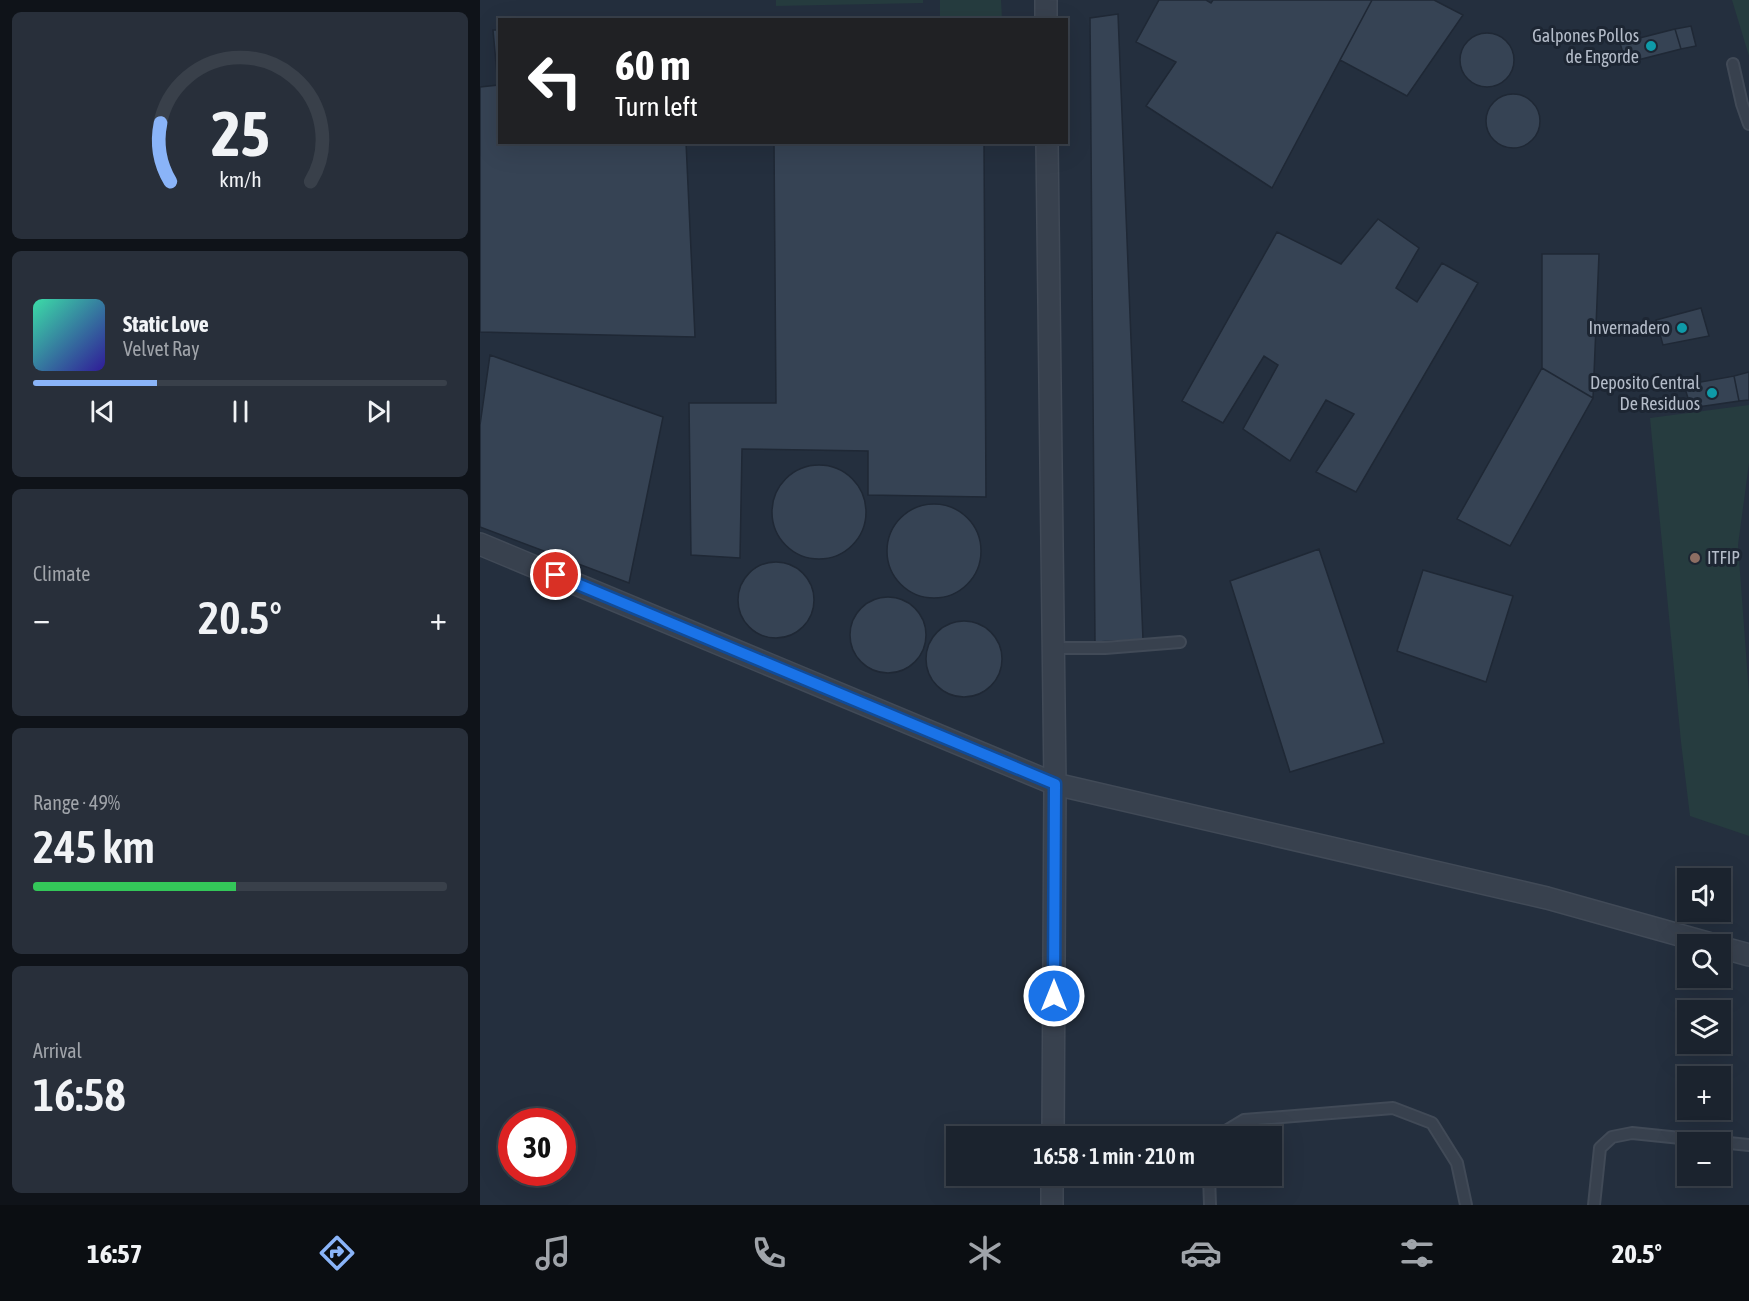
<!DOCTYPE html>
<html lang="en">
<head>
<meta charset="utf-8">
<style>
	body { margin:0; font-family:"Asap Condensed",sans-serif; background:#282f3a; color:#f1f3f6; height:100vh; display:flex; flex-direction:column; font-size:22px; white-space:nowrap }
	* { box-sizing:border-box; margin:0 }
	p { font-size:20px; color:#a0a4aa }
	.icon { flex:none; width:33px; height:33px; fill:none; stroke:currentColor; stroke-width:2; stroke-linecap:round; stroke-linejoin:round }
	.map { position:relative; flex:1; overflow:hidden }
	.sheet { display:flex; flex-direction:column; gap:12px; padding:12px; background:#0f1319; width:480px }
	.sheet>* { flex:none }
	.hud { position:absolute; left:18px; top:18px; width:570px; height:126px; border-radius:0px; box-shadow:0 6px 24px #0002,0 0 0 2px #39404a; background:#202124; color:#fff; overflow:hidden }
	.controls { position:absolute; left:1197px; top:868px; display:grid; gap:12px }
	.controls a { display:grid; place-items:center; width:54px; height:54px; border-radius:0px; background:#1b232e; box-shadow:0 6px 24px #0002,0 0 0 2px #39404a; font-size:30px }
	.speed { position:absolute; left:18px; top:1108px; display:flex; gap:12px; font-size:30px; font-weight:700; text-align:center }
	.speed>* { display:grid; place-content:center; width:78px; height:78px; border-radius:50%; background:#1b232e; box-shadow:0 6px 24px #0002,0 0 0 2px #39404a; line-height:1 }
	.speed .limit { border:9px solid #d22; background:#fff; color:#111 }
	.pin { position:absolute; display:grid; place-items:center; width:51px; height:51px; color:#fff; margin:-26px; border:3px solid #fff; border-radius:50%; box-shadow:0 2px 6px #0007 }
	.me { position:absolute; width:66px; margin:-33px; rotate:0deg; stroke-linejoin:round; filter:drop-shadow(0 0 4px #0008) }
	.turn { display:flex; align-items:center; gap:21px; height:126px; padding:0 18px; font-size:27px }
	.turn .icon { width:78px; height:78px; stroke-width:2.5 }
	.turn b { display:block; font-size:42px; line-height:51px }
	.big { font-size:45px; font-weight:600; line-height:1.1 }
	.sheet .card { flex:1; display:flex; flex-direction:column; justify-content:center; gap:9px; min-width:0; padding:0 21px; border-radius:9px; background:#282f3a }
	.sheet .dial { align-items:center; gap:0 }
	.dial svg { height:156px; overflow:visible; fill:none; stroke:#39404a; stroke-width:7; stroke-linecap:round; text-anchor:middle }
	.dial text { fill:#f1f3f6; stroke:none }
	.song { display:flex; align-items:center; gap:18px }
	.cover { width:72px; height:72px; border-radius:9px; background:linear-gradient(135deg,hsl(160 70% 55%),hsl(250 70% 35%)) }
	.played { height:6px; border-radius:3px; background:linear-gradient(90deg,#8ab4f8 30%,#39404a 30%) }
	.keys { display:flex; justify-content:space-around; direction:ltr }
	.heat { display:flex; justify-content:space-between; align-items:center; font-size:33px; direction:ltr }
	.charge { height:9px; border-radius:4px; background:linear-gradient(90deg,#34c759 49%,#39404a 0) }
	.trip { position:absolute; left:466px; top:1126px; width:336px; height:60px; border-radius:0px; background:#1b232e; box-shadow:0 6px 24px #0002,0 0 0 2px #39404a; font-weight:600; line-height:60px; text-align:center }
	.tab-bar { display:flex; height:96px; justify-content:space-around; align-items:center; background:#0b0e12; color:#a0a4aa }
	.tab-bar .icon { width:42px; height:42px }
	.tab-bar .active { color:#8ab4f8 }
	.tab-bar b { font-size:27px; color:#f1f3f6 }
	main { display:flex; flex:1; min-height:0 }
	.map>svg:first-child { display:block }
	.green { fill:#263c3f }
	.building { fill:#364354; stroke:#1f2835; stroke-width:1.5 }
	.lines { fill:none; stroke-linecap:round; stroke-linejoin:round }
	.lane-casing { stroke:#414a57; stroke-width:14 }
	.street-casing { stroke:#414a57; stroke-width:24 }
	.lane { stroke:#38414e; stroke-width:10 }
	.street { stroke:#38414e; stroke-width:21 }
	.route-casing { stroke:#114b97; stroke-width:15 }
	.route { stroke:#1a73e8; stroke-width:10 }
	.culture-dot { fill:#0f9aa8; stroke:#1d2633; stroke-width:2 }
	.education-dot { fill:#8d6e63; stroke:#1d2633; stroke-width:2 }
	.labels { text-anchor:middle; stroke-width:6; stroke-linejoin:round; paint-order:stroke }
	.poi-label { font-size:18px; fill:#b4bcc9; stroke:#1d2633; text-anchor:end }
</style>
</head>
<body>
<main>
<section class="sheet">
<div class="card dial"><svg viewBox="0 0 100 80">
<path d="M14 69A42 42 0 1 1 86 69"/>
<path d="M14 69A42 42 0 0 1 9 39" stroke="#8ab4f8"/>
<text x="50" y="56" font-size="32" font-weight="700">25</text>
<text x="50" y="72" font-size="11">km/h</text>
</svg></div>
<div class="card">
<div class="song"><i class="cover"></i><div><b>Static Love</b><p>Velvet Ray</p></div></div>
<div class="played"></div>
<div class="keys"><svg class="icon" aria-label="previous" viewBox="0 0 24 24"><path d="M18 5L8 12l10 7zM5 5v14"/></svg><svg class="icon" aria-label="pause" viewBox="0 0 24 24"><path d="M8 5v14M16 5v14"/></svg><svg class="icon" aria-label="next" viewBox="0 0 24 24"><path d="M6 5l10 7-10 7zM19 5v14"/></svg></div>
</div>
<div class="card"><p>Climate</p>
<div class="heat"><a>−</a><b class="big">20.5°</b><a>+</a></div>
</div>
<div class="card"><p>Range · 49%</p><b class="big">245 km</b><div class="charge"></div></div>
<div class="card"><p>Arrival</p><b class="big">16:58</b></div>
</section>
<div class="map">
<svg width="1269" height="1205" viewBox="0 0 1269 1205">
	<rect width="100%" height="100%" fill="#242f3e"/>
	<path class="green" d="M296,0h147v3l-147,3z
		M460,0h61l1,19h-62z
		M1252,0h17v56z
		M1269,405v58l-11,82 11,149v142l-59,-20 -9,-74 -31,-324z"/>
	<path class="building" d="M679,0h47l5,3 2,-3h159l-100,188 -126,-82 30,-44 -40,-20z
		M892,0h62l29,15 -56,81 -67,-36z
		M638,14l25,626 -48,2 -5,-624z
		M1211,26l5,20 -15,3 -6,-20z
		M1195,29l6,20 -55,14 -6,-20z
		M13,30h7v112h186l9,195 -215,-5v-245l18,-2z
		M980 60a27 27 0 1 1 54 0a27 27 0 1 1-54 0Z
		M1006 121a27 27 0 1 1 54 0a27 27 0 1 1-54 0Z
		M294,142h210l2,355 -118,-2v-44l-126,-2 -2,109 -49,-3 -2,-152h87z
		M898,219l41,29 -23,40 21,14 25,-39 36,20 -122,209 -40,-20 38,-58 -28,-14 -36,61 -47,-32 35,-64 -14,-9 -41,67 -41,-22 95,-169 64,32z
		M1062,254h57l-6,144 -51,-30z
		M1221,308l8,28 -46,9 -7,-25z
		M10,355l173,62 -34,166 -149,-56v-102z
		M1062,368l51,30 -83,148 -53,-27z
		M1269,372v28l-10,1 -5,-25z
		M1254,376l5,25 -48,7 -7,-23z
		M292 512a47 47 0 1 1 94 0a47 47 0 1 1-94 0Z
		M407 551a47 47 0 1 1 94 0a47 47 0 1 1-94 0Z
		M839,549l65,194 -94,29 -60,-191z
		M258 600a38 38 0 1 1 76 0a38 38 0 1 1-76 0Z
		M943,570l90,26 -27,86 -89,-31z
		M370 635a38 38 0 1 1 76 0a38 38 0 1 1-76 0Z
		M446 659a38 38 0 1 1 76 0a38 38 0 1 1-76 0Z"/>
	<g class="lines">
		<g class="lane-casing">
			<path id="lane" d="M1253,64l9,40 7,20
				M573,648h52l75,-6
				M736,1137l28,-17 149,-12 39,15 25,40 9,42
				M729,1176l1,29
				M1114,1205l6,-57 12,-11 20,-4 117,12"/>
		</g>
		<g class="street-casing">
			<path id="street" d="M566,0v20
				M567,142l8,642 -2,353
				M0,544l575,240 492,114 168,47
				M1240,947l29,8
				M572,1205v-29"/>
		</g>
		<use href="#lane" class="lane"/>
		<use href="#street" class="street"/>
	</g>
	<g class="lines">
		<g class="route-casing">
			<path id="route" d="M76,575l499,209 -1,212"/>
		</g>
		<use href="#route" class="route"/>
	</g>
	<g class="culture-dot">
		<circle cx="1171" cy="46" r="6"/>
		<circle cx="1202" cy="328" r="6"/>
		<circle cx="1232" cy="393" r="6"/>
	</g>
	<circle class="education-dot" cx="1215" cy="558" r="6"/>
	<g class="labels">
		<g class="poi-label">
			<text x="1159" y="42">Galpones Pollos<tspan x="1159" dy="21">de Engorde</tspan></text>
			<text x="1190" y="334">Invernadero</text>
			<text x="1220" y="389">Deposito Central<tspan x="1220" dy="21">De Residuos</tspan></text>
			<text x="1227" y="564" text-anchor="start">ITFIP</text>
		</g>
	</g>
</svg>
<div class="controls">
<a><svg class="icon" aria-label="sound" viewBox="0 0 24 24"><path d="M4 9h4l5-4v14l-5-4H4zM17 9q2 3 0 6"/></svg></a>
<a><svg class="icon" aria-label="search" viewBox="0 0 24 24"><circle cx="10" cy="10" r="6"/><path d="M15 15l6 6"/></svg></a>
<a><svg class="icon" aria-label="layers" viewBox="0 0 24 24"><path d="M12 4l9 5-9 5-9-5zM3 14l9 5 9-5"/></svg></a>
<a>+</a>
<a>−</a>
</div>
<div class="speed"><div class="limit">30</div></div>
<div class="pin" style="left:76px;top:575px;background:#d93025"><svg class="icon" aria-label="arrive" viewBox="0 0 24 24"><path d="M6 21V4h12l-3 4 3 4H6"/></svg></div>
<svg class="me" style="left:574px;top:996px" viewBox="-20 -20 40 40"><circle r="17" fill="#1a73e8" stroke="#fff" stroke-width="3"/><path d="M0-11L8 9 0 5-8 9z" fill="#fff"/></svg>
<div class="trip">16:58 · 1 min · 210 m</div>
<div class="hud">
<div class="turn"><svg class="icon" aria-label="left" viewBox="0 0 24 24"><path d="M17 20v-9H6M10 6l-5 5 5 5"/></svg><div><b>60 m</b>Turn left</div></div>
</div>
</div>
</main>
<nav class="tab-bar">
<b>16:57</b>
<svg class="icon active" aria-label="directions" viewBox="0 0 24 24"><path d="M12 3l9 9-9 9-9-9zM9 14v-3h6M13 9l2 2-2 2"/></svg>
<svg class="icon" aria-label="music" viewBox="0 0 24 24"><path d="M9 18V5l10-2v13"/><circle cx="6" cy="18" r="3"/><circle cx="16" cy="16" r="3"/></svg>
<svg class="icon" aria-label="phone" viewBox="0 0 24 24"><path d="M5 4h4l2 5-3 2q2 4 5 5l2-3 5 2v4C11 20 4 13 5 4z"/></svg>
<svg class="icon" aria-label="climate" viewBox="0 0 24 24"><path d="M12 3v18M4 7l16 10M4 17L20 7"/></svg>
<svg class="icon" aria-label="car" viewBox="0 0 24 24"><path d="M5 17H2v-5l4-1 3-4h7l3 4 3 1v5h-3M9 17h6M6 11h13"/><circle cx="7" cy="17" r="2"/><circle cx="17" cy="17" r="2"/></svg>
<svg class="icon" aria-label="filters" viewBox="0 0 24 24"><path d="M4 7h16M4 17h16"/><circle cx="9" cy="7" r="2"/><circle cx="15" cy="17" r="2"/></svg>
<b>20.5°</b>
</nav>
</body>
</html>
